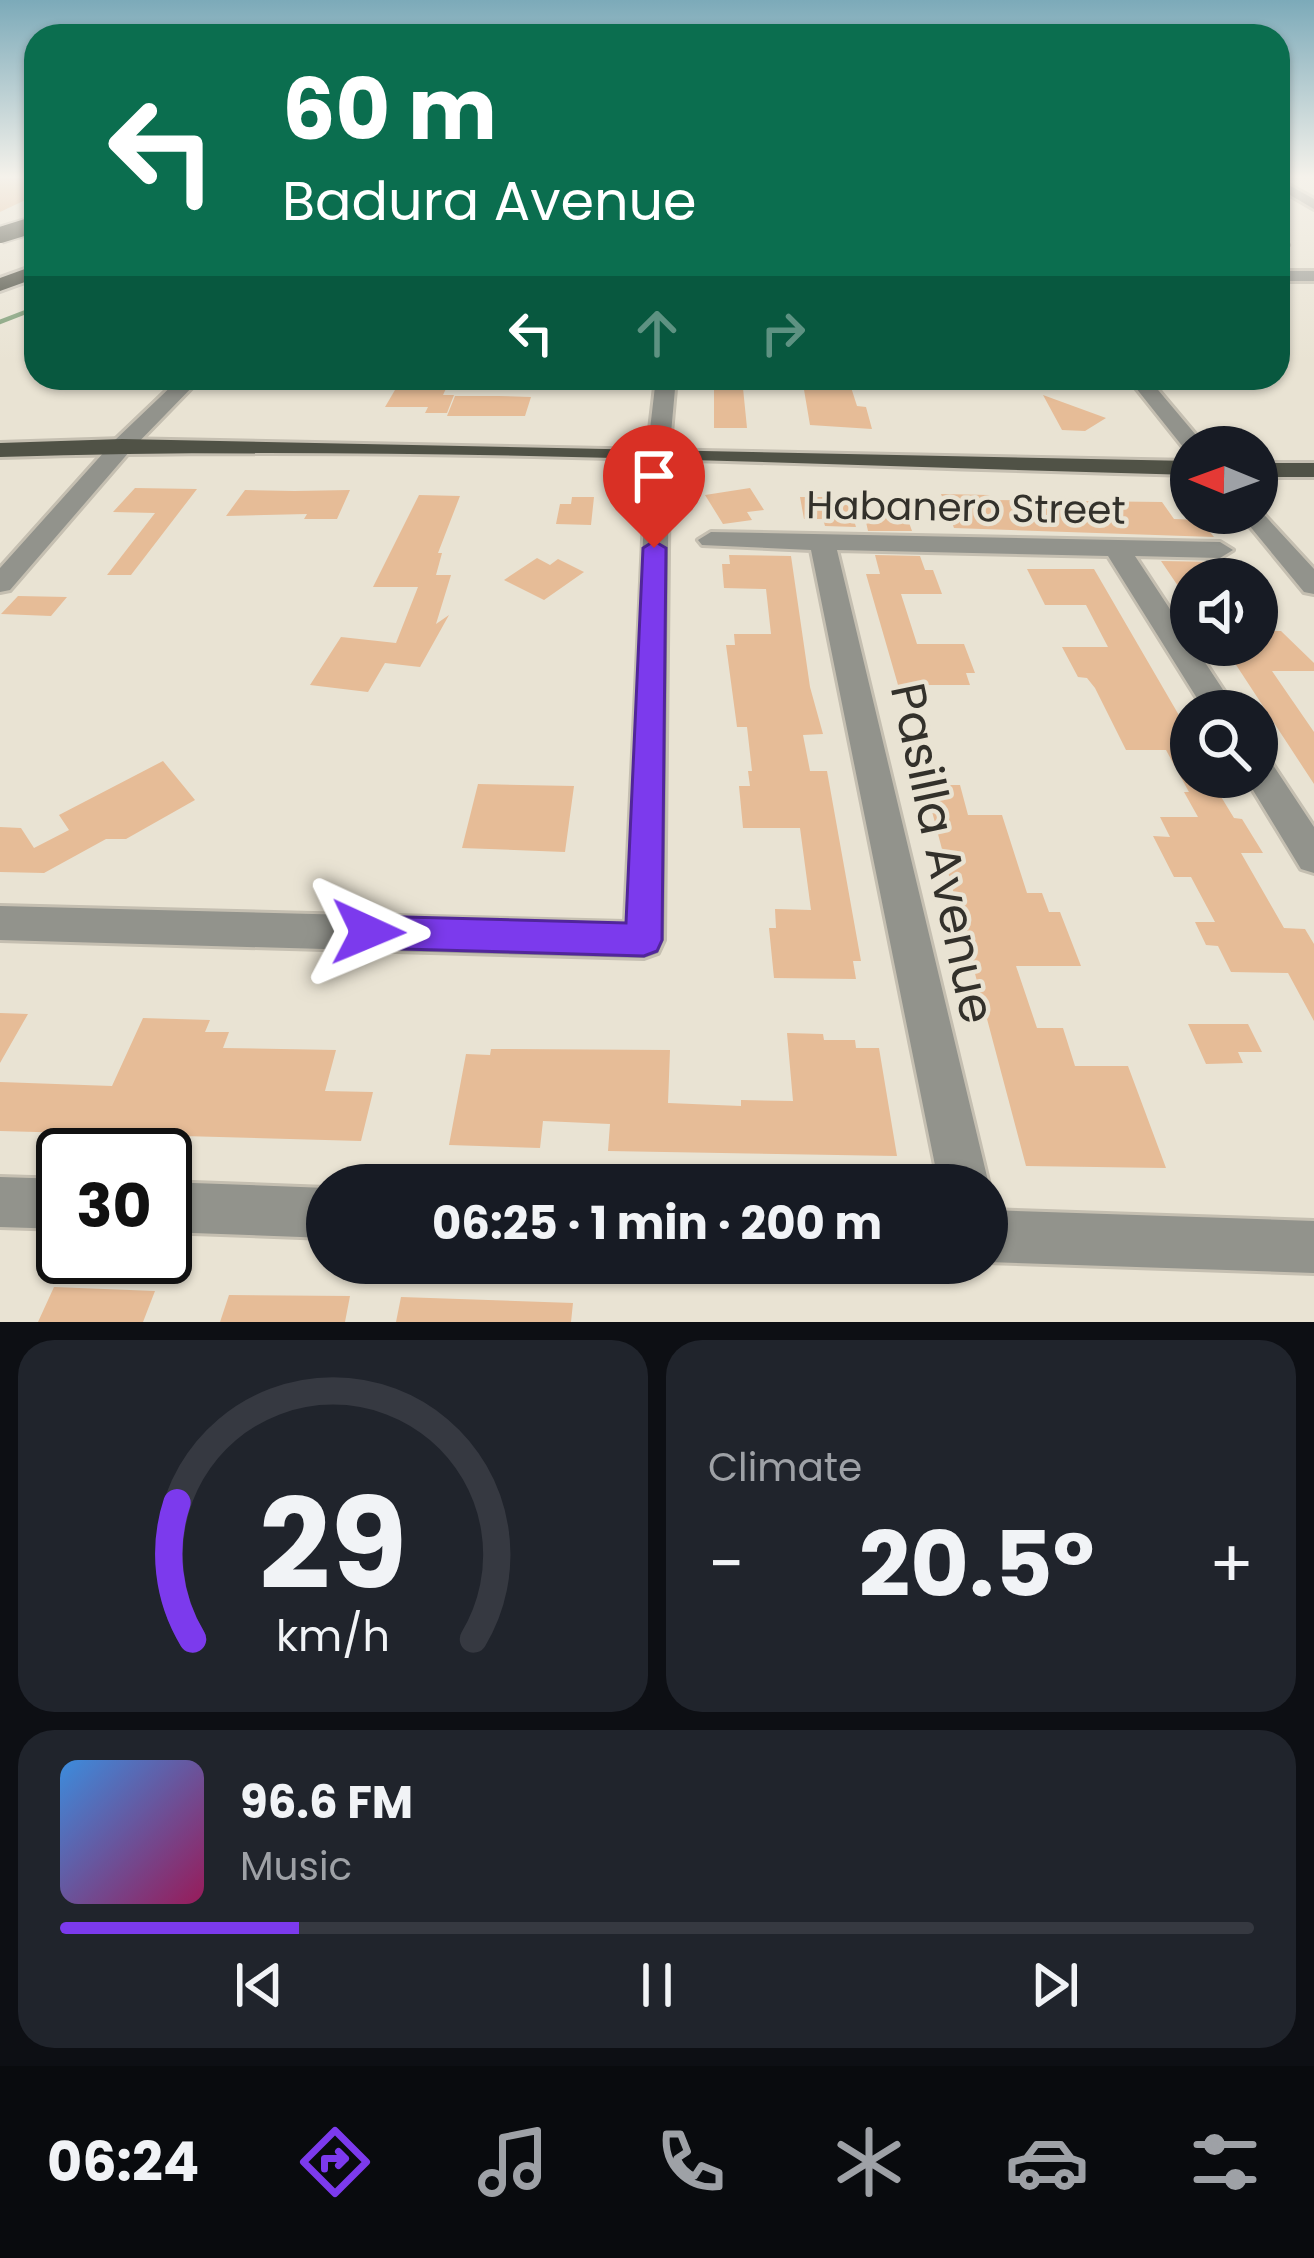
<!DOCTYPE html>
<html lang="en">
<head>
<meta charset="utf-8">
<style>
	body { margin:0; font-family:Poppins,sans-serif; background:#20242c; color:#f1f3f6; height:100vh; display:flex; flex-direction:column; font-size:45px; white-space:nowrap }
	* { box-sizing:border-box; margin:0 }
	p { font-size:39px; color:#9ea1a6 }
	.icon { flex:none; width:66px; height:66px; fill:none; stroke:currentColor; stroke-width:2; stroke-linecap:round; stroke-linejoin:round }
	.map { position:relative; height:1322px; overflow:hidden }
	.panel { display:flex; flex-direction:column; gap:18px; padding:18px; background:#0d0f14; flex:1 }
	.panel>* { flex:none }
	.hud { position:absolute; left:24px; top:24px; width:1266px; height:366px; border-radius:36px; box-shadow:0 3px 9px #0004; background:#0b6e4f; color:#fff; overflow:hidden }
	.needle { width:78px; rotate:271deg }
	.buttons { position:absolute; left:1170px; top:426px; display:grid; gap:24px }
	.buttons a { display:grid; place-items:center; width:108px; height:108px; border-radius:50%; background:#171b24; box-shadow:0 3px 9px #0004; font-size:60px }
	.speed { position:absolute; left:36px; top:1128px; display:flex; gap:24px; font-size:60px; font-weight:700; text-align:center }
	.speed>* { display:grid; place-content:center; width:156px; height:156px; border-radius:50%; background:#171b24; box-shadow:0 3px 9px #0004; line-height:1 }
	.speed .limit { border:6px solid #111; border-radius:18px; background:#fff; color:#111 }
	.pin { position:absolute; display:grid; place-items:center; width:102px; height:102px; color:#fff; margin:-123px -51px; border-radius:50% 50% 50% 0; rotate:-45deg; box-shadow:0 0 12px #0007 }
	.pin .icon { rotate:45deg }
	.me { position:absolute; width:132px; margin:-66px; rotate:91deg; stroke-linejoin:round; filter:drop-shadow(0 0 9px #0008) }
	.turn { display:flex; align-items:center; gap:42px; height:252px; padding:0 60px; font-size:54px }
	.turn .icon { width:156px; height:156px; stroke-width:2.5 }
	.turn b { display:block; font-size:84px; line-height:102px }
	.lanes { display:flex; align-items:center; height:114px; padding:0 60px; background:#0003; justify-content:center; gap:60px; direction:ltr }
	.lanes .off { opacity:.35 }
	.big { font-size:90px; font-weight:700; line-height:1.1 }
	.panel .tile { flex:1; display:flex; flex-direction:column; justify-content:center; gap:18px; min-width:0; padding:0 42px; border-radius:36px; background:#20242c }
	.panel .dial { align-items:center; gap:0 }
	.dial svg { height:312px; overflow:visible; fill:none; stroke:#363941; stroke-width:7; stroke-linecap:round; text-anchor:middle }
	.dial text { fill:#f1f3f6; stroke:none }
	.song { display:flex; align-items:center; gap:36px }
	.cover { width:144px; height:144px; border-radius:18px; background:linear-gradient(135deg,hsl(210 70% 55%),hsl(330 70% 35%)) }
	.played { height:12px; border-radius:6px; background:linear-gradient(90deg,#7c3aed 20%,#363941 20%) }
	.keys { display:flex; justify-content:space-around; direction:ltr }
	.heat { display:flex; justify-content:space-between; align-items:center; font-size:66px; direction:ltr }
	.panel .tiles { flex:1; display:grid; gap:18px; grid-template-columns:1fr 1fr }
	.tile:last-child { grid-column:span 2 }
	.trip { position:absolute; left:306px; top:1164px; width:702px; height:120px; border-radius:60px; background:#171b24; box-shadow:0 3px 9px #0004; font-weight:700; line-height:120px; text-align:center }
	.menu { display:flex; height:192px; justify-content:space-around; align-items:center; background:#090b0e; color:#9ea1a6 }
	.menu .icon { width:84px; height:84px }
	.menu .selected { color:#7c3aed }
	.menu b { font-size:54px; color:#f1f3f6 }
	.map>svg:first-child { display:block }
	.lines { fill:none; stroke-linecap:round; stroke-linejoin:round }
	.stream { stroke:#7a9b73; stroke-width:4.5 }
	.building { fill:#e6bc97 }
	.minor-casing { stroke:#c5bfb1; stroke-width:6 }
	.major-casing { stroke:#c5bfb1; stroke-width:6 }
	.highway-casing { stroke:#c5bfb1; stroke-width:6 }
	.minor { fill:#92938c; fill-rule:evenodd }
	.major { fill:#505246; fill-rule:evenodd }
	.highway { fill:#393b2e; fill-rule:evenodd }
	.highway-bridge-casing { stroke:#c5bfb1; stroke-width:20; stroke-linecap:butt }
	.highway-bridge { stroke:#393b2e; stroke-width:16 }
	.route { fill:#7c3aed; stroke:#51269a; stroke-width:3 }
	.labels { text-anchor:middle; stroke-width:9; stroke-linejoin:round; paint-order:stroke }
	.street-label { font-size:39px; fill:#33312b; stroke:#e9e3d3 }
	.near-street-label { font-size:48px; fill:#33312b; stroke:#e9e3d3 }
</style>
</head>
<body>
<div class="map">
<svg width="1314" height="1322" viewBox="0 0 1314 1322">
	<rect width="100%" height="100%" fill="#e9e3d3"/>
	<g class="lines">
		<path class="stream" d="M0,322l36,-14"/>
	</g>
	<path class="building" d="M0,178l36,1v16l-36,17z
		M402,378h49l-8,17h11l-7,18h-22l3,-6h-43z
		M714,378h28l5,50h-33z
		M802,378h46l9,28 9,1 6,22 -62,-4z
		M1043,395l63,23 -21,13 -23,-1z
		M455,396h43l33,1 -6,19h-78z
		M135,488l62,1 -66,86h-24l48,-62 -42,-1z
		M750,488l14,22 -17,2 5,8 -29,4 -18,-29z
		M245,490l49,1 56,-1 -13,29h-33l3,-5 -81,2z
		M941,494l48,1 2,5 171,2 12,17 26,1 14,17 -260,-9z
		M419,495l41,1 -22,57h4l-6,22h15l-15,49 13,-9 -29,52 -35,-4 -17,29 -58,-7 31,-48 55,6 22,-56h-45z
		M572,497h22l-3,28 -35,-1 4,-20h11z
		M800,497h47l9,30 -31,-1 -2,-7h-19z
		M864,513l42,1 6,17h-44z
		M729,555l62,1 19,131 13,47 -20,1 7,36h17l34,190h-8l3,18 -82,-1 -5,-50h7l-1,-19 36,1 -11,-82h-57l-4,-42h11l-2,-15h4l-5,-44h-10l-11,-82h9l-1,-11h37l-5,-45 -42,-1 -2,-24h8z
		M875,555l45,1 5,14h8l9,24h-41l16,50h47l11,29h-9l4,12h-72l-32,-111h14z
		M537,558l13,7 8,-6 26,13 -40,28 -40,-20z
		M1229,558l16,21h-54v26l-30,-44 59,1z
		M1027,569h67l97,167v41h18l25,41 8,1 21,34h-22l43,75 21,1 9,15v77l-26,-48 -57,-1 -13,-26 -12,-1 -11,-23h20l-24,-45h-17l-21,-41 17,1 -10,-20h38l-14,-25h5l-23,-42h-40l-31,-62 -8,-10 -9,-1 -16,-30h46l-22,-42h-41z
		M18,596l49,1 -16,19 -50,-2z
		M1257,631h24l33,32v8h-42l42,61v52l-91,-139h34z
		M163,761l32,39 -69,39h-20l-62,34 -44,-1v-45l21,1 13,20 35,-18 -10,-15z
		M478,784l96,2 -9,66 -103,-4z
		M925,785h35l8,30h34l25,78h15l7,19h11l21,54h-65l21,62h26l12,38h53l38,102 -140,-2z
		M0,1013l28,1 -28,49z
		M143,1018l67,2 -5,12h24l-6,16 113,2 -11,41 48,1 -12,49 -361,-10v-49l112,4z
		M1188,1024h60l14,28h-24l5,11 -37,1z
		M787,1033l36,1 1,6h31l1,8h23l18,108 -289,-5 2,-27 -67,-3 -3,27 -91,-3 17,-91 24,1 1,-6 179,1 -2,53 73,3v-6l52,1z
		M54,1287l101,4 -12,31h-105z
		M229,1295l121,1 -5,26h-125z
		M401,1297l172,6 -2,19h-175z"/>
	<g class="lines">
		<g class="minor-casing">
			<path id="minor" d="M1278,179l36,20v10l-36,-21z
				M1278,241l8,1 2,3 -10,4z
				M1278,271h36v10h-36z
				M180,378h21l-71,73 -120,139 -10,2v-24l114,-127z
				M656,378h20l-7,77 -5,485 -6,13 -14,5 -644,-18v-34l625,16 22,-467z
				M1128,378h20l58,69h-15l-4,5z
				M1257,507l57,62v25l-10,-2 -65,-79h18z
				M711,532l509,10 13,8 -13,8 -85,-2 102,155h-32l-97,-155 -271,-6 152,635 -2,4v-4h-48l-128,-635 -109,-5 -4,-5z
				M1257,755l12,4 45,68v46l-13,-4 -56,-92h12z
				M0,1177l63,2v50l-63,-2z
				M165,1182l162,6v50l-162,-6z
				M987,1210l327,11v52l-327,-11z"/>
		</g>
		<g class="major-casing">
			<path id="major" d="M122,439l1069,22v14c-396,-10 -795,-31 -1191,-18v-14z
				M1257,463h57v14h-57z"/>
		</g>
		<g class="highway-casing">
			<path id="highway" d="M36,265v13l-36,13v-13z"/>
		</g>
		<use href="#minor" class="minor"/>
		<use href="#major" class="major"/>
		<use href="#highway" class="highway"/>
		<g class="highway-bridge-casing">
			<path id="highway-bridge" d="M0,235l36,-11"/>
		</g>
		<use href="#highway-bridge" class="highway-bridge"/>
	</g>
	<linearGradient id="sky" x2="0" y2="1"><stop stop-color="#7caab9"/><stop offset="0.49" stop-color="#f5f2eb"/><stop offset="1" stop-color="#f5f2eb" stop-opacity="0"/></linearGradient>
	<rect width="1314" height="361" fill="url(#sky)"/>
	<path class="route" d="M654,541l12,7 -4,392 -5,11 -13,5 -276,-8 -13,-4 -5,-12 5,-11 13,-5 258,7 17,-375z"/>
	<g class="labels">
		<g class="street-label">
			<text transform="translate(966 507) rotate(1)" y="14">Habanero Street</text>
		</g>
		<g class="near-street-label">
			<text transform="translate(943 853) rotate(78)" y="17">Pasilla Avenue</text>
		</g>
	</g>
</svg>
<div class="buttons">
<a><svg class="needle" viewBox="-14 -14 28 28"><path d="M0-13l5 13h-10z" fill="#e53935"/><path d="M0 13l5-13h-10z" fill="#9ea1a6"/></svg></a>
<a><svg class="icon" aria-label="sound" viewBox="0 0 24 24"><path d="M4 9h4l5-4v14l-5-4H4zM17 9q2 3 0 6"/></svg></a>
<a><svg class="icon" aria-label="search" viewBox="0 0 24 24"><circle cx="10" cy="10" r="6"/><path d="M15 15l6 6"/></svg></a>
</div>
<div class="speed"><div class="limit">30</div></div>
<div class="pin" style="left:654px;top:548px;background:#d93025"><svg class="icon" aria-label="arrive" viewBox="0 0 24 24"><path d="M6 21V4h12l-3 4 3 4H6"/></svg></div>
<svg class="me" style="left:368px;top:932px" viewBox="-20 -20 40 40"><path d="M0-17L14 15 0 8-14 15z" fill="#7c3aed" stroke="#fff" stroke-width="4"/></svg>
<div class="trip">06:25 · 1 min · 200 m</div>
<div class="hud">
<div class="turn"><svg class="icon" aria-label="left" viewBox="0 0 24 24"><path d="M17 20v-9H6M10 6l-5 5 5 5"/></svg><div><b>60 m</b>Badura Avenue</div></div>
<div class="lanes"><svg class="icon" aria-label="left" viewBox="0 0 24 24"><path d="M17 20v-9H6M10 6l-5 5 5 5"/></svg><svg class="icon off" aria-label="ahead" viewBox="0 0 24 24"><path d="M12 20V5M6 11l6-6 6 6"/></svg><svg class="icon off" aria-label="right" viewBox="0 0 24 24"><path d="M7 20v-9h11M14 6l5 5-5 5"/></svg></div>
</div>
</div>
<section class="panel">
<div class="tiles">
<div class="tile dial"><svg viewBox="0 0 100 80">
<path d="M14 69A42 42 0 1 1 86 69"/>
<path d="M14 69A42 42 0 0 1 10 34" stroke="#7c3aed"/>
<text x="50" y="56" font-size="32" font-weight="700">29</text>
<text x="50" y="72" font-size="11">km/h</text>
</svg></div>
<div class="tile"><p>Climate</p>
<div class="heat"><a>−</a><b class="big">20.5°</b><a>+</a></div>
</div>
<div class="tile">
<div class="song"><i class="cover"></i><div><b>96.6 FM</b><p>Music</p></div></div>
<div class="played"></div>
<div class="keys"><svg class="icon" aria-label="previous" viewBox="0 0 24 24"><path d="M18 5L8 12l10 7zM5 5v14"/></svg><svg class="icon" aria-label="pause" viewBox="0 0 24 24"><path d="M8 5v14M16 5v14"/></svg><svg class="icon" aria-label="next" viewBox="0 0 24 24"><path d="M6 5l10 7-10 7zM19 5v14"/></svg></div>
</div>
</div>
</section>
<nav class="menu">
<b>06:24</b>
<svg class="icon selected" aria-label="directions" viewBox="0 0 24 24"><path d="M12 3l9 9-9 9-9-9zM9 14v-3h6M13 9l2 2-2 2"/></svg>
<svg class="icon" aria-label="music" viewBox="0 0 24 24"><path d="M9 18V5l10-2v13"/><circle cx="6" cy="18" r="3"/><circle cx="16" cy="16" r="3"/></svg>
<svg class="icon" aria-label="phone" viewBox="0 0 24 24"><path d="M5 4h4l2 5-3 2q2 4 5 5l2-3 5 2v4C11 20 4 13 5 4z"/></svg>
<svg class="icon" aria-label="climate" viewBox="0 0 24 24"><path d="M12 3v18M4 7l16 10M4 17L20 7"/></svg>
<svg class="icon" aria-label="car" viewBox="0 0 24 24"><path d="M5 17H2v-5l4-1 3-4h7l3 4 3 1v5h-3M9 17h6M6 11h13"/><circle cx="7" cy="17" r="2"/><circle cx="17" cy="17" r="2"/></svg>
<svg class="icon" aria-label="filters" viewBox="0 0 24 24"><path d="M4 7h16M4 17h16"/><circle cx="9" cy="7" r="2"/><circle cx="15" cy="17" r="2"/></svg>
</nav>
</body>
</html>
